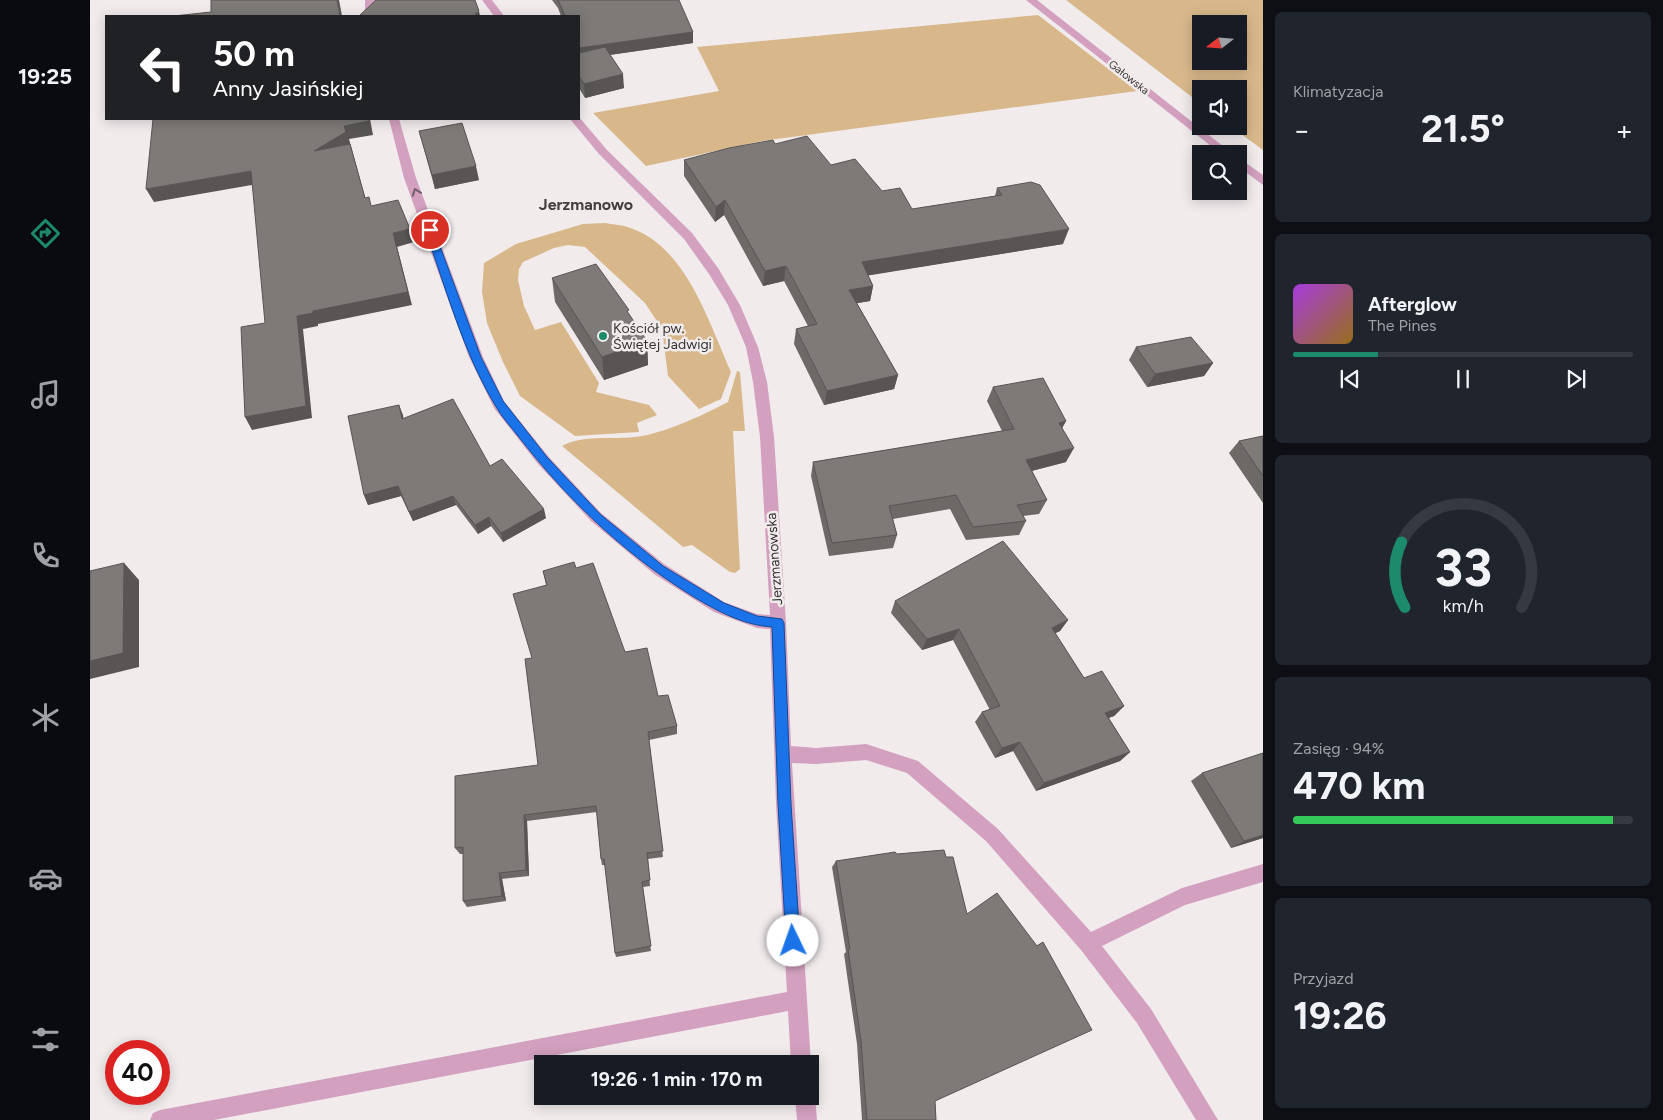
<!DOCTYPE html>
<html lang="pl">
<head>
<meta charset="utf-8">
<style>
	body { margin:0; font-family:Figtree,sans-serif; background:#20242c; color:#f1f3f6; height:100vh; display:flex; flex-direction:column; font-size:19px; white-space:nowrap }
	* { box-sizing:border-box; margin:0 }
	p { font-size:16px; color:#9ea1a6 }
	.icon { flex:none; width:28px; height:28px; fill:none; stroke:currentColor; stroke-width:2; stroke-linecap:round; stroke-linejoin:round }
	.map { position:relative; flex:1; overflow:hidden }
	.side { display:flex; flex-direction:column; gap:12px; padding:12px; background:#0d0f14; width:400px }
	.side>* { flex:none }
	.guide { position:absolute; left:15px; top:15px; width:475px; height:105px; border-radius:0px; box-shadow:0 2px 12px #0003; background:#202124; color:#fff; overflow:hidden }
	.needle { width:32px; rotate:253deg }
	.buttons { position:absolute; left:1102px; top:15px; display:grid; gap:10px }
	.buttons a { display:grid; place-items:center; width:55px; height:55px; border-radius:0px; background:#171b24; box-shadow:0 2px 12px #0003; font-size:25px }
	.speed { position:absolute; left:15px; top:1040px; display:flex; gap:10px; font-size:25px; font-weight:700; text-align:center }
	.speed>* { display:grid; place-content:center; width:65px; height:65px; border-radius:50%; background:#171b24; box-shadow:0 2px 12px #0003; line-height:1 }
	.speed .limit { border:8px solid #d22; background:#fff; color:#111 }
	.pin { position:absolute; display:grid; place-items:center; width:42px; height:42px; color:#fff; margin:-21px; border:2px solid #fff; border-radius:50%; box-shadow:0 1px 5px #0007 }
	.me { position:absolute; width:55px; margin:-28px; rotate:357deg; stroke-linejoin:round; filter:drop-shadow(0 0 4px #0008) }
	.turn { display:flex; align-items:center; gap:18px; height:105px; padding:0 25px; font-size:22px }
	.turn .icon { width:65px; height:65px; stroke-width:2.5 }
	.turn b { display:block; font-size:35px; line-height:42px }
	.big { font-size:38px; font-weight:700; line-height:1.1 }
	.side .card { flex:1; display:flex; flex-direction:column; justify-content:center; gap:8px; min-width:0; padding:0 18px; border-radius:8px; background:#20242c }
	.side .dial { align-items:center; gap:0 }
	.dial svg { height:130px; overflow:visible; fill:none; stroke:#363941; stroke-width:7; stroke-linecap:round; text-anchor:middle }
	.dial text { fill:#f1f3f6; stroke:none }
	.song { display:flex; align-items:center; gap:15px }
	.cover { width:60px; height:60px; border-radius:8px; background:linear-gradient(135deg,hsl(280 70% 55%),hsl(40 70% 35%)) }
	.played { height:5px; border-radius:2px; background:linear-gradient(90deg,#1c8b6b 25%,#363941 25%) }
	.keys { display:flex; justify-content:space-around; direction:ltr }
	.heat { display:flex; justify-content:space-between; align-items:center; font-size:28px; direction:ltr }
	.charge { height:8px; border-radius:4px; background:linear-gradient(90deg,#34c759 94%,#363941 0) }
	.trip { position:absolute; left:444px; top:1055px; width:285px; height:50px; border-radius:0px; background:#171b24; box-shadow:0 2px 12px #0003; font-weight:700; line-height:50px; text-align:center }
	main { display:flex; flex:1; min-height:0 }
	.dock { display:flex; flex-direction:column; width:90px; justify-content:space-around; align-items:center; background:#090b0e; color:#9ea1a6 }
	.dock .icon { width:35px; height:35px }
	.dock .active { color:#1c8b6b }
	.dock b { font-size:22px; color:#f1f3f6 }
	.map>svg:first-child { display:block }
	.green { fill:#d8b88b; fill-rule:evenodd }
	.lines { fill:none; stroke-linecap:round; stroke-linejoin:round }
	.minor { fill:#d3a0bf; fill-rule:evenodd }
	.wall { fill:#6c6967 }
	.shaded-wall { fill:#585554 }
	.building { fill:#7e7a78; stroke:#585554 }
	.oneway { stroke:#745f6b }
	.route { fill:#1a73e8; stroke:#114b97 }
	.poi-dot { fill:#1c8b6b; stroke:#f1ebec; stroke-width:2 }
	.labels { text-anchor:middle; stroke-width:5; stroke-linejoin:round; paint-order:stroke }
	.far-street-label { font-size:11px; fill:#353333; stroke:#f1ebec }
	.poi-label { font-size:14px; fill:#353333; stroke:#f1ebec; text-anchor:start }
	.street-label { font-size:14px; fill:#353333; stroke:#f1ebec }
	.far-district-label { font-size:16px; font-weight:bold; fill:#433f3f; stroke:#f1ebec }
</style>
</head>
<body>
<main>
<nav class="dock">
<b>19:25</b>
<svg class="icon active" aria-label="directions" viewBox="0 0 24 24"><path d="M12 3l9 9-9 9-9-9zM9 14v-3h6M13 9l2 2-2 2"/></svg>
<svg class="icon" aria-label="music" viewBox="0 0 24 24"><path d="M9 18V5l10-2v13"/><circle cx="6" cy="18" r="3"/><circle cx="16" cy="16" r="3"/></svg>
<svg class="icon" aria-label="phone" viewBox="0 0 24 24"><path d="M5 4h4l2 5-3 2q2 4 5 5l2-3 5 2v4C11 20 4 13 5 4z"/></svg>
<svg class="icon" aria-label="climate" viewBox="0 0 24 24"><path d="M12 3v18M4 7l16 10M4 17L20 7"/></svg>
<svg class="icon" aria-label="car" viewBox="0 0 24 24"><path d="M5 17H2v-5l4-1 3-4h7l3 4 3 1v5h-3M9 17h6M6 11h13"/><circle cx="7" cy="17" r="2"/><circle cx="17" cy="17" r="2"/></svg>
<svg class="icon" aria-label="filters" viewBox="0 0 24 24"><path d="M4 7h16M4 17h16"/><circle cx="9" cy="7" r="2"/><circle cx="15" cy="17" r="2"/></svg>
</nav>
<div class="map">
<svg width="1173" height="1120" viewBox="0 0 1173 1120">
	<rect width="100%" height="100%" fill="#f1ebec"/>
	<path class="green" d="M976,0h197v150l-33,-24h9v-37h-38v15zM1111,24h38v37h-38z
		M948,15l99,76 -375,50 -116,25 -53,-53 126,-22 -22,-44z
		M516,223c9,2 19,2 27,6 54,20 76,94 98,143l-10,27 -22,10 -31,-33 -6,-47 -17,-26 -60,-56 -17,-2 -14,3 -31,14 -4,7 -1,11 6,26 11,24 26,-8 38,61 -3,9 53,13 8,10 -20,8 2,9 -64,4 -55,-40 -17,-34 -16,-39 -5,-31 2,-29 32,-19 67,-20z
		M647,371l3,1 5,59h-12l7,138 -5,4 -5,-1 -38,-27 -9,2 -121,-101c24,-13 54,-5 80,-10 27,-5 61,-21 86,-34z"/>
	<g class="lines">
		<path class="minor" d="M275,0h10v16h-10z
			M392,0h10l12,16h-10z
			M936,0h11l196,154h-12z
			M489,117l28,33 85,83 26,35 22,37 18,42 9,35 7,55 12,186 5,123 25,2 50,-4 52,17 80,68 93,103 91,-44 81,-24v18l-78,23 -83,41 49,63 67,111h-22l-59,-97 -56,-73 -95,-109 -79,-68 -41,-13 -50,4 -24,-1 19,301 -1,2v-2h-19l-3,-53 -574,109h-64l3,-7 7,-3 627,-118 -11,-188 -6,-175 -13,-1 -43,-16 -60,-38 -63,-53 -53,-57 -44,-56 -25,-51 -65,-179 -15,-59h10l17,59 67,179 21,44 44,55 53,57 63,51 60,38 33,12 13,1 -10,-178 -7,-55 -7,-35 -18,-42 -19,-31 -25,-35 -85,-85 -29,-35h9z
			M1149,158l24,17v10l-24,-18z
			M720,1088l5,8 2,24h-20l-2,-24h15z"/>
	</g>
	<path class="wall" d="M462,0h127l14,43 -83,12 14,33 -39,10 -6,-10v-72h-18l-3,-8z
		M329,131l60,49 -44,9z
		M685,144l56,21 51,26 30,18 83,-13 2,-8 66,56 -195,31 5,11 -3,15 -13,2 41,72 -4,14 -70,16 -30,-61 2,-15 12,-3 -24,-45 -21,5 -39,-71 -9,7 -31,-46v-16z
		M462,278l95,63 1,24 -44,15 -49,-78z
		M1046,347l77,16 -9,13 -57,11 -18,-27z
		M903,387l73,34 -4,7 4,34 -34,9 15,29 -8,14 -16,2 3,5 -7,14 -53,5 -16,-31 -57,10 4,16 -4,13 -64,8 -18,-80 2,-14 189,-31 -15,-30z
		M309,405l4,13 87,48 56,52 -43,24 -12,-16 -13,8 -22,-29 -43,16 -12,-25 -33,9 -4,-10z
		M1173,436v67l-34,-50 10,-12z
		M486,568l49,84 33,44 19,30v8l-28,6 14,117 -15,2 2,27 -7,1 8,64 -35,6 -1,-4 -10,-88h-3l-1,-6 -4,-47 -70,9 2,55 -27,3 4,22 -39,6 -4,-6v-47h-3l-5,-6 83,-83 -6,-107 14,-73 -3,-14z
		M805,601l173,19 -8,11 -5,2 29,45 40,28 -10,10 -5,2 21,34 -10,9 -84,30 -23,-40 -18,7 -20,-36 7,-10 8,-2 -37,-70 -31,10 -31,-37z
		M1173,753v85l-32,10 -40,-67 11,-8z
		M807,854l49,3 21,57 69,32 7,-4 -108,159 1,19h-74l-5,-76 -13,-90 2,-2 -14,-85 4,-6z"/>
	<path class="shaded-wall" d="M247,0h2l3,16h-2z
		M389,11l1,5h-4l-1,-2z
		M603,32v11l-113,16 -1,-11z
		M533,74l1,14 -39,10 -1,-14z
		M280,119l3,16 -24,4 20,73 -55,-61 30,-25z
		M386,166l3,14 -44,9 -3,-14z
		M161,171l6,13 -103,18 -8,-13z
		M635,200l-1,15 -9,7 1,-15z
		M320,229l4,13 -17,5 15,58 -94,19v2l-15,3 9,89 -60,12 -7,-13 52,-101 16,-5 80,-78z
		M979,229l-6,15 -204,33 3,-15z
		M696,266l-2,15 -21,5 2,-15z
		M783,286l-3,15 -24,4 3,-15z
		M557,341l1,24 -44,15 -2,-23z
		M1123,363l-9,13 -57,11 8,-13z
		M808,375l-4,14 -70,16 3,-14z
		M309,405l4,10 2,14 -3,-10z
		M976,421l-8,14 1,-12z
		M984,448l-8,14 -47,12 7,-14z
		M308,486l3,10 -33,9 -4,-10z
		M363,496l3,9 -43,16 -4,-9z
		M454,509l2,9 -43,24 -2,-9z
		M399,517l2,9 -13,8 -3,-9z
		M34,563l15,17v87l-49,12v-18z
		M978,620l-8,11 -16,8 8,-11z
		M869,629l-6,11 -31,10 5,-11z
		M1034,706l-10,10 -18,6 9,-9z
		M930,742l-7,9 -18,7 7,-10z
		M1040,752l-10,9 -84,30 8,-8z
		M434,815l3,6 2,55 -3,-6z
		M1173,835v3l-32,10 13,-7z
		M409,873l3,6 4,22 -4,-5z"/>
	<path class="building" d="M121,0h126l3,16h-166l37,-4z
		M286,0h99l4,11 -4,3 1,2h-117z
		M468,0h121l14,32 -114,16v-32h-14z
		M515,47l18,27 -39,10 -5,-8v-23z
		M63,119h216v2l-25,5 2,6 -32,19 36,-7 15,54 4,-1 2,9 27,-6 12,29 -17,4 15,59 -95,19v2l-16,3 9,90 -61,11 -4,-90 24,-4 -14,-152 -105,18z
		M372,123l14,43 -44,9 -13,-44z
		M717,136l24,29 24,-6 27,32 18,-3 12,21 90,-14 -5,-7 34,-6 9,3 29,44 -207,33 11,24 -24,4 49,85 -71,16 -31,-62 21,-5 -31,-58 -21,5 -40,-71 -9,7 -32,-47 45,-12 44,-8 2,4z
		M506,264l33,46 -2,1 20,30 -45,16 -50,-79z
		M1101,337l22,26 -58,11 -19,-27z
		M953,378l23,43 -7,2 15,25 -48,12 21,40 -30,5 9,16 -53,6 -17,-32 -67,11 8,29 -65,8 -19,-81 201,-33 -21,-42z
		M363,399l37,67 12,-7 42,50 -43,24 -12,-16 -14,8 -22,-29 -44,16 -11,-26 -34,9 -16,-79 51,-11 3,14z
		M1173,436v40l-24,-35z
		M913,541l65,79 -16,8 32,50 18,-7 22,35 -19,7 25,39 -86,31 -24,-41 -18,6 -20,-36 18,-6 -41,-77 -32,10 -32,-38z
		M484,562l2,6 17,-5 32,89 22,-4 11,48 10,-1 9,31 -29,6 15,119 -16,2 3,27 -8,2 9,64 -36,7 -11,-94h-3l-5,-53 -72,9 2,55 -27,3 3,23 -39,5v-54l-8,1v-72l83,-11 -13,-106 7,-1 -19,-64 34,-9 -4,-14z
		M34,563l-1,90 -33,8v-90z
		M1173,753v82l-19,6 -42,-68z
		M854,850l2,7h7l14,57 30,-21 40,53 6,-4 49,88 -157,71 1,19h-69l-6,-79 -13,-92h2l-14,-88 59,-9 2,2z"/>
	<defs><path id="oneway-chevron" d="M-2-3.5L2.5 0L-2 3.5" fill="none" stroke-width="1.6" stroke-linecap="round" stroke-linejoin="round" transform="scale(1.25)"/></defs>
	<use class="oneway" href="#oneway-chevron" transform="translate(326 192) rotate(-110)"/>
	<path class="route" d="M340,227l4,3 47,127 22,44 44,56 53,57 63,52 61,37 33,13 25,3 2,4 7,181 9,137 -2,5 -5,2 -5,-2 -2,-5 -8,-137 -6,-177c-30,-2 -57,-17 -83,-33 -67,-42 -123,-96 -171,-158 -8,-10 -17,-20 -23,-31 -32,-53 -49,-117 -70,-175z"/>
	<circle class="poi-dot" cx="513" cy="336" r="5"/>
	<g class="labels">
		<g class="far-street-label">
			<text transform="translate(1039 77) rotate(38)" y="4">Gałowska</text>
		</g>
		<g class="poi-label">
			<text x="523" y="333">Kościół pw.<tspan x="523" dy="16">Świętej Jadwigi</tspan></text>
		</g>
		<g class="street-label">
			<text transform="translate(684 559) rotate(-94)" y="5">Jerzmanowska</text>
		</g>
		<g class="far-district-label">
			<text x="496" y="210">Jerzmanowo</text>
		</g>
	</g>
</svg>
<div class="buttons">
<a><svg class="needle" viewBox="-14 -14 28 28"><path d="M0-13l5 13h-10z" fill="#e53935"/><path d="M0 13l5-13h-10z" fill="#9ea1a6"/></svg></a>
<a><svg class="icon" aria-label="sound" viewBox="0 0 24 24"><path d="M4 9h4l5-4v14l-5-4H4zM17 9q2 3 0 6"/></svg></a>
<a><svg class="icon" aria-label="search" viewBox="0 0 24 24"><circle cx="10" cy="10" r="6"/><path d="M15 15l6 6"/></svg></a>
</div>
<div class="speed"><div class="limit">40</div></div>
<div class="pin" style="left:340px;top:230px;background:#d93025"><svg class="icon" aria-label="arrive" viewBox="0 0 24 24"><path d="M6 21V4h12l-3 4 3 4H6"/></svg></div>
<svg class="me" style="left:703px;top:941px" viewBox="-20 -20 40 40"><circle r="19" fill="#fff"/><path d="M0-13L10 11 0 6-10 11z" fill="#1a73e8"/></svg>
<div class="trip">19:26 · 1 min · 170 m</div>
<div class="guide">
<div class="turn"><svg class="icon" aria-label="left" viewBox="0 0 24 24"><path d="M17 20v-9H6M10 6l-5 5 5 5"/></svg><div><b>50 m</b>Anny Jasińskiej</div></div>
</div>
</div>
<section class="side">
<div class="card"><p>Klimatyzacja</p>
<div class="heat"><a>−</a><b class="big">21.5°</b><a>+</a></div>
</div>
<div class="card">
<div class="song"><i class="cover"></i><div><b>Afterglow</b><p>The Pines</p></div></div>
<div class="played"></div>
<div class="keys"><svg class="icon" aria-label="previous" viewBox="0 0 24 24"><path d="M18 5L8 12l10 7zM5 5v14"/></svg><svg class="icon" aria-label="pause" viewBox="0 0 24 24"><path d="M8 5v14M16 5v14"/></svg><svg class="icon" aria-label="next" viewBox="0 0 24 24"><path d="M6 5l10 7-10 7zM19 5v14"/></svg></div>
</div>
<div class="card dial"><svg viewBox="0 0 100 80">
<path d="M14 69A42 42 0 1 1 86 69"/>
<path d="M14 69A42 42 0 0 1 12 29" stroke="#1c8b6b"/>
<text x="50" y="56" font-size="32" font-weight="700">33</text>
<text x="50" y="72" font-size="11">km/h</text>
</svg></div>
<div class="card"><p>Zasięg · 94%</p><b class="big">470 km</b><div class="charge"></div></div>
<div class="card"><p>Przyjazd</p><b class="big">19:26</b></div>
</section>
</main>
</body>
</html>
